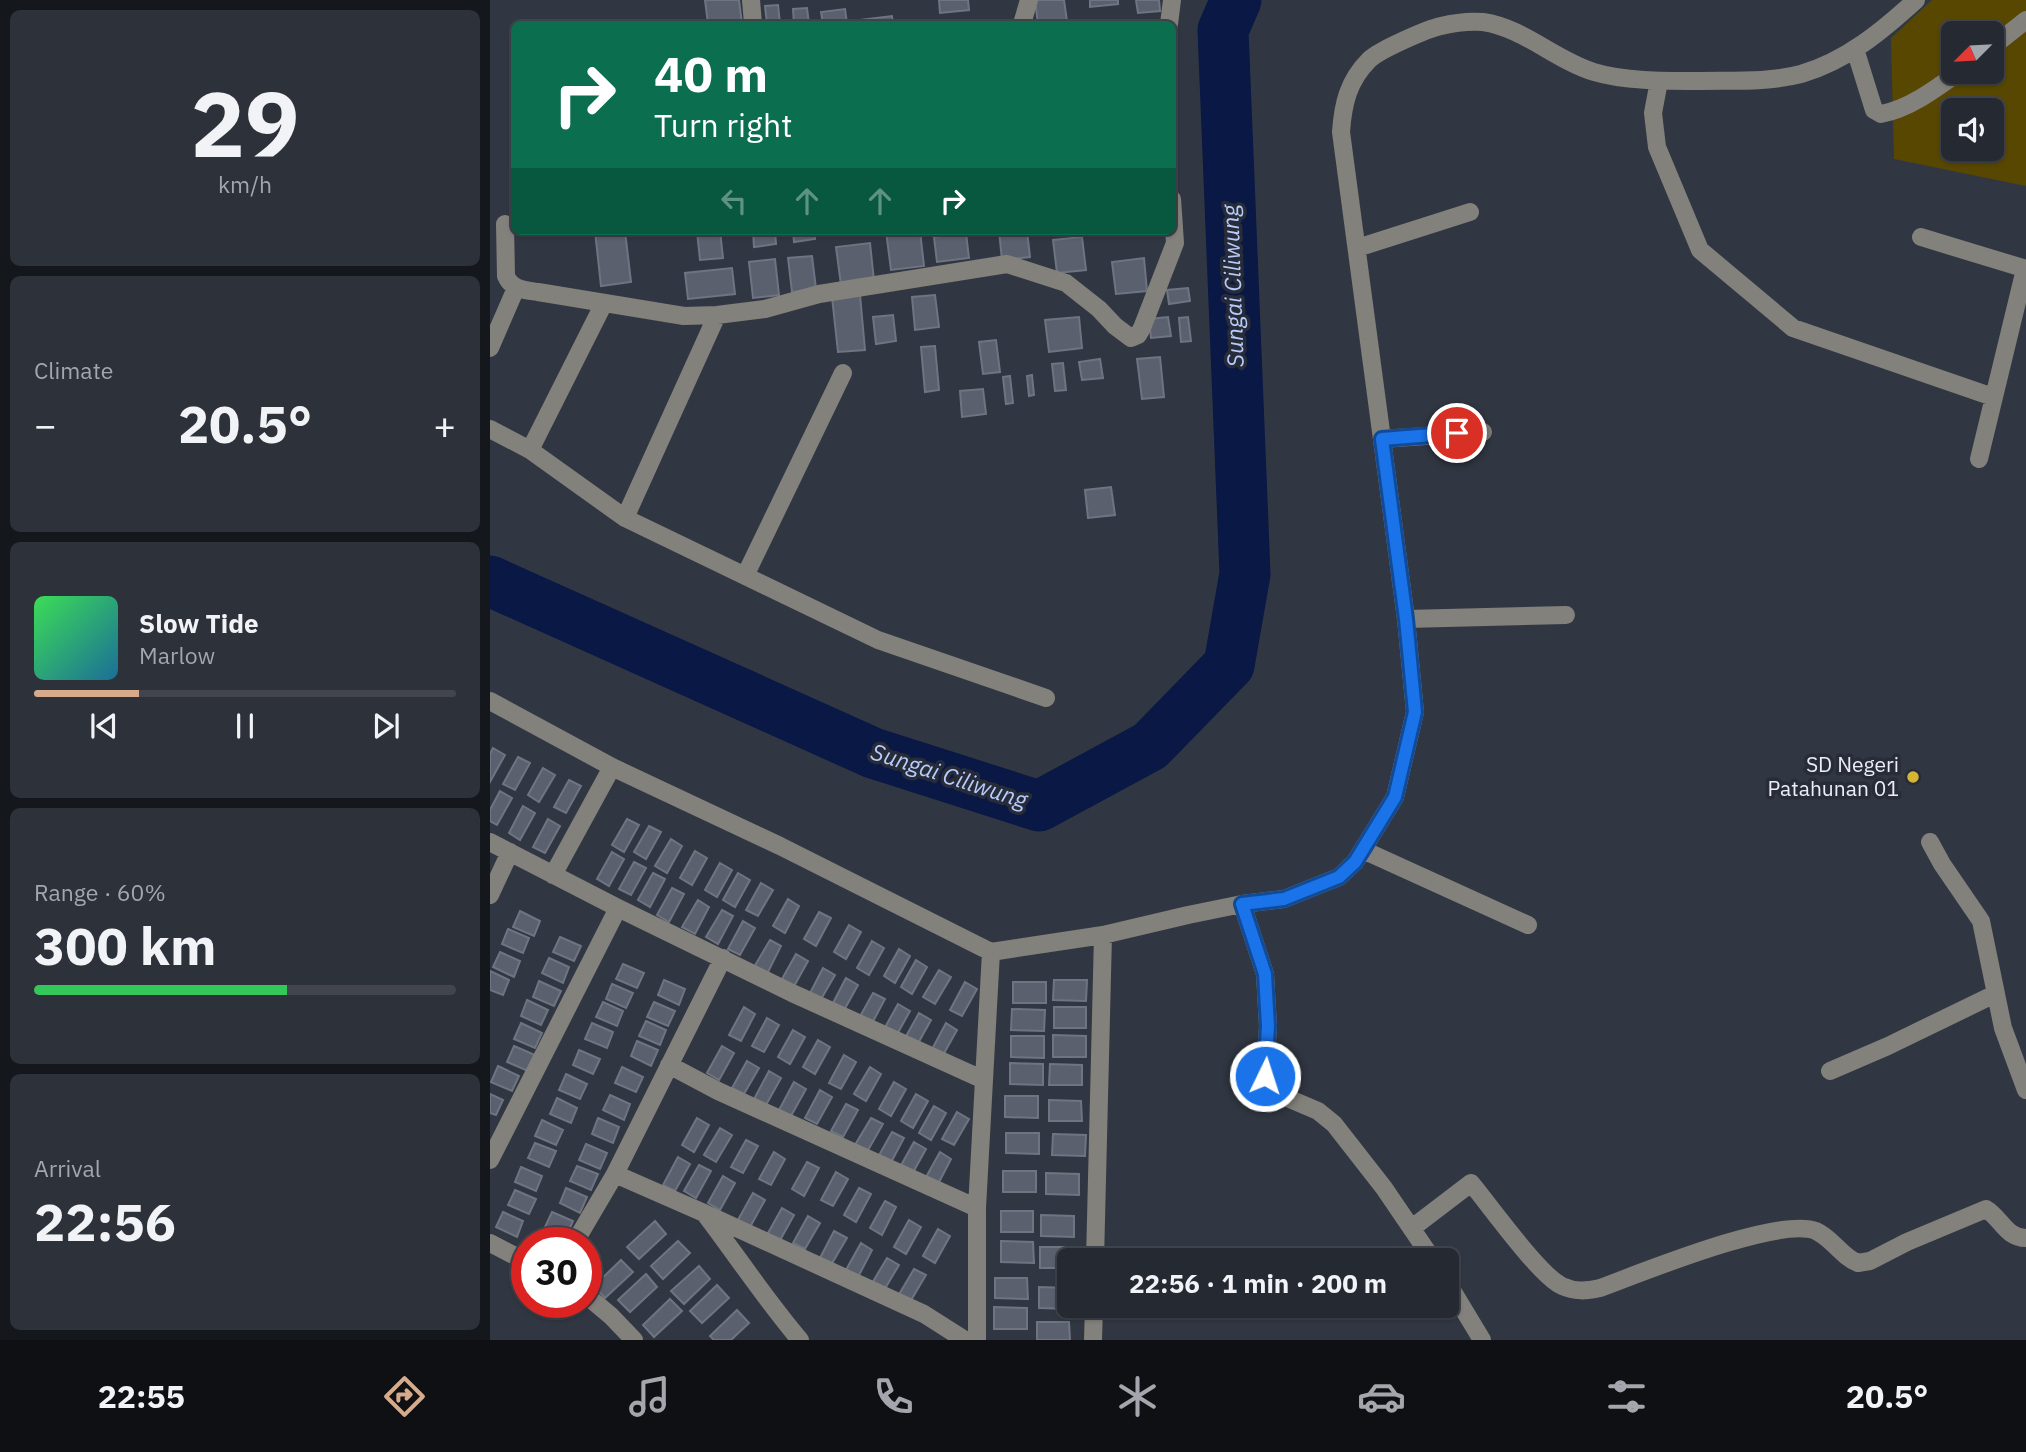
<!DOCTYPE html>
<html lang="en">
<head>
<meta charset="utf-8">
<style>
	body { margin:0; font-family:"IBM Plex Sans",sans-serif; background:#2d313a; color:#f1f3f6; height:100vh; display:flex; flex-direction:column; font-size:26px; white-space:nowrap }
	* { box-sizing:border-box; margin:0 }
	p { font-size:23px; color:#a3a6ac }
	.icon { flex:none; width:38px; height:38px; fill:none; stroke:currentColor; stroke-width:2; stroke-linecap:round; stroke-linejoin:round }
	.map { position:relative; flex:1; overflow:hidden }
	.sheet { display:flex; flex-direction:column; gap:10px; padding:10px; background:#14171c; width:490px }
	.sheet>* { flex:none }
	.banner { position:absolute; left:21px; top:21px; width:665px; height:214px; border-radius:10px; box-shadow:0 2px 5px #0004,0 0 0 2px #42454d; background:#0b6e4f; color:#fff; overflow:hidden }
	.needle { width:46px; rotate:246deg }
	.controls { position:absolute; left:1451px; top:21px; display:grid; gap:14px }
	.controls a { display:grid; place-items:center; width:63px; height:63px; border-radius:10px; background:#252932; box-shadow:0 2px 5px #0004,0 0 0 2px #42454d; font-size:35px }
	.speed { position:absolute; left:21px; top:1227px; display:flex; gap:14px; font-size:35px; font-weight:700; text-align:center }
	.speed>* { display:grid; place-content:center; width:91px; height:91px; border-radius:50%; background:#252932; box-shadow:0 2px 5px #0004,0 0 0 2px #42454d; line-height:1 }
	.speed .limit { border:10px solid #d22; background:#fff; color:#111 }
	.pin { position:absolute; display:grid; place-items:center; width:60px; height:60px; color:#fff; margin:-30px; border:4px solid #fff; border-radius:50%; box-shadow:0 2px 7px #0007 }
	.me { position:absolute; width:77px; margin:-38px; rotate:4deg; stroke-linejoin:round; filter:drop-shadow(0 0 5px #0008) }
	.turn { display:flex; align-items:center; gap:24px; height:147px; padding:0 28px; font-size:32px }
	.turn .icon { width:91px; height:91px; stroke-width:2.5 }
	.turn b { display:block; font-size:49px; line-height:60px }
	.lanes { display:flex; align-items:center; height:66px; padding:0 28px; background:#0003; justify-content:center; gap:35px; direction:ltr }
	.lanes .off { opacity:.35 }
	.big { font-size:52px; font-weight:700; line-height:1.1 }
	.sheet .tile { flex:1; display:flex; flex-direction:column; justify-content:center; gap:10px; min-width:0; padding:0 24px; border-radius:10px; background:#2d313a }
	.sheet .dial { align-items:center; gap:0 }
	.dial b { font-size:91px; line-height:1 }
	.song { display:flex; align-items:center; gap:21px }
	.cover { width:84px; height:84px; border-radius:10px; background:linear-gradient(135deg,hsl(130 70% 55%),hsl(200 70% 35%)) }
	.played { height:7px; border-radius:4px; background:linear-gradient(90deg,#d6ab8b 25%,#42454d 25%) }
	.keys { display:flex; justify-content:space-around; direction:ltr }
	.heat { display:flex; justify-content:space-between; align-items:center; font-size:38px; direction:ltr }
	.charge { height:10px; border-radius:5px; background:linear-gradient(90deg,#34c759 60%,#42454d 0) }
	.trip { position:absolute; left:567px; top:1248px; width:402px; height:70px; border-radius:10px; background:#252932; box-shadow:0 2px 5px #0004,0 0 0 2px #42454d; font-weight:700; line-height:70px; text-align:center }
	.menu { display:flex; height:112px; justify-content:space-around; align-items:center; background:#0f1014; color:#a3a6ac }
	.menu .icon { width:49px; height:49px }
	.menu .on { color:#d6ab8b }
	.menu b { font-size:32px; color:#f1f3f6 }
	main { display:flex; flex:1; min-height:0 }
	.map>svg:first-child { display:block }
	.green { fill:#584700; fill-rule:evenodd }
	.lines { fill:none; stroke-linecap:round; stroke-linejoin:round }
	.river { stroke:#091844; stroke-width:51 }
	.building { fill:#5a606d; stroke:#6e7482; stroke-width:2 }
	.minor { stroke:#83817b; stroke-width:18 }
	.route-casing { stroke:#114b97; stroke-width:18 }
	.route { stroke:#1a73e8; stroke-width:12 }
	.poi-dot { fill:#d6b534; stroke:#272c38; stroke-width:2.5 }
	.labels { text-anchor:middle; stroke-width:7; stroke-linejoin:round; paint-order:stroke }
	.poi-label { font-size:21px; fill:#eaedf5; stroke:#272c38; text-anchor:end }
	.water-label { font-size:23px; font-style:italic; fill:#b7ccfb; stroke:#272c38 }
</style>
</head>
<body>
<main>
<section class="sheet">
<div class="tile dial"><b>29</b><p>km/h</p></div>
<div class="tile"><p>Climate</p>
<div class="heat"><a>−</a><b class="big">20.5°</b><a>+</a></div>
</div>
<div class="tile">
<div class="song"><i class="cover"></i><div><b>Slow Tide</b><p>Marlow</p></div></div>
<div class="played"></div>
<div class="keys"><svg class="icon" aria-label="previous" viewBox="0 0 24 24"><path d="M18 5L8 12l10 7zM5 5v14"/></svg><svg class="icon" aria-label="pause" viewBox="0 0 24 24"><path d="M8 5v14M16 5v14"/></svg><svg class="icon" aria-label="next" viewBox="0 0 24 24"><path d="M6 5l10 7-10 7zM19 5v14"/></svg></div>
</div>
<div class="tile"><p>Range · 60%</p><b class="big">300 km</b><div class="charge"></div></div>
<div class="tile"><p>Arrival</p><b class="big">22:56</b></div>
</section>
<div class="map">
<svg width="1536" height="1340" viewBox="0 0 1536 1340">
	<rect width="100%" height="100%" fill="#313742"/>
	<path class="green" d="M1442,0h94v186l-132,-27 -3,-121zM1463,33h39v39h-39zM1463,110h39v39h-39z"/>
	<g class="lines">
		<path class="river" d="M0,581l383,172 166,53 111,-60 79,-81 16,-91 -22,-544 13,-30"/>
	</g>
	<path class="building" d="M215,0h34l3,24h-34z
		M449,0h29l1,10 -29,3z
		M545,0h29l3,21 -29,3z
		M600,0h28v4l-28,3z
		M646,0h23l1,11 -22,2z
		M288,5l2,19h-13l-2,-18z
		M317,8l2,16h-15l-1,-15z
		M355,9l2,15h-24l-2,-12z
		M402,16l1,8h-33l-1,-4z
		M105,231h30l6,51 -30,4z
		M207,231h23l3,27 -23,2z
		M263,231h22l1,13 -22,3z
		M303,231h21l1,8 -21,3z
		M396,231h34l4,35 -33,4z
		M509,231h28l3,26 -28,3z
		M476,233l3,25 -32,4 -3,-25z
		M592,237l4,33 -29,3 -4,-33z
		M380,243l4,38 -33,4 -5,-38z
		M322,256l4,33 -24,3 -4,-34z
		M654,258l3,33 -31,3 -4,-32z
		M285,259l4,36 -26,3 -4,-36z
		M242,268l3,26 -47,5 -3,-26z
		M698,288l2,13 -21,3 -2,-14z
		M370,295l5,55 -27,2 -6,-55z
		M445,295l4,32 -24,3 -3,-33z
		M403,315l3,26 -20,3 -3,-27z
		M589,317l3,31 -33,4 -4,-32z
		M678,317l3,19 -20,2 -2,-19z
		M698,317l3,24 -10,1 -2,-24z
		M506,340l4,32 -17,2 -4,-32z
		M445,346l4,44 -14,2 -4,-45z
		M670,357l4,40 -22,2 -5,-40z
		M610,359l3,19 -21,2 -3,-18z
		M573,363l3,27 -11,1 -3,-27z
		M542,375l2,20 -5,1 -2,-20z
		M520,376l3,27 -7,1 -3,-27z
		M493,389l3,25 -24,3 -2,-26z
		M621,487l4,28 -27,3 -3,-28z
		M3,748l12,7 -15,27v-28z
		M28,757l12,6 -15,27 -12,-6z
		M53,768l12,7 -16,27 -11,-7z
		M79,780l12,6 -15,27 -12,-6z
		M10,791l12,7 -15,27 -7,-4v-11z
		M33,806l12,7 -15,27 -11,-7z
		M58,819l12,7 -15,27 -12,-6z
		M137,819l12,6 -15,27 -12,-7z
		M159,826l12,6 -15,27 -12,-7z
		M181,839l11,7 -15,27 -12,-7z
		M205,851l12,7 -15,27 -12,-7z
		M122,852l12,7 -15,27 -12,-7z
		M144,862l12,6 -15,27 -12,-6z
		M230,863l12,7 -15,27 -12,-7z
		M163,873l12,6 -15,28 -12,-7z
		M248,873l12,7 -15,27 -12,-7z
		M271,883l12,7 -15,26 -12,-6z
		M182,888l12,6 -15,28 -12,-7z
		M298,899l11,7 -14,27 -12,-7z
		M208,900l11,7 -14,27 -13,-7z
		M232,910l11,6 -15,28 -12,-7z
		M30,911l20,10 -6,15 -21,-9z
		M329,912l12,6 -15,28 -12,-7z
		M253,921l12,7 -15,27 -12,-6z
		M359,925l12,7 -15,27 -12,-7z
		M18,929l21,9 -6,15 -21,-9z
		M70,937l21,9 -7,15 -21,-9z
		M280,940l11,6 -14,28 -13,-7z
		M382,941l12,7 -15,27 -12,-7z
		M409,949l11,7 -15,27 -11,-7z
		M10,952l20,9 -6,16 -21,-10z
		M306,954l12,7 -15,27 -12,-7z
		M59,958l20,9 -6,16 -21,-10z
		M426,960l11,7 -15,27 -11,-7z
		M133,964l21,9 -7,15 -21,-9z
		M333,968l12,7 -15,26 -11,-6z
		M449,970l12,7 -16,27 -12,-7z
		M0,971l19,9 -6,15 -13,-5z
		M356,978l12,7 -15,27 -11,-7z
		M174,980l21,9 -6,16 -21,-10z
		M564,980h33l-1,21 -33,-1z
		M49,981l22,10 -7,15 -21,-9z
		M475,982l12,7 -15,27 -12,-6z
		M523,982h33v21h-33z
		M122,984l21,9 -7,15 -20,-9z
		M383,993l12,6 -15,28 -12,-7z
		M37,1000l21,10 -7,15 -20,-9z
		M113,1002l20,9 -6,15 -21,-9z
		M164,1002l21,9 -7,15 -21,-9z
		M408,1004l12,7 -15,27 -12,-7z
		M254,1007l11,7 -14,27 -12,-6z
		M564,1007h32v21h-32z
		M522,1009l33,1 -1,21 -33,-1z
		M429,1013l12,7 -15,27 -12,-7z
		M277,1018l12,7 -15,27 -12,-6z
		M156,1021l20,9 -6,15 -21,-9z
		M31,1023l21,10 -7,15 -21,-9z
		M102,1023l21,9 -6,16 -22,-9z
		M456,1023l11,7 -15,27 -11,-6z
		M303,1030l12,7 -15,27 -12,-7z
		M563,1035l33,1v21h-33z
		M521,1036h33v22l-33,-1z
		M328,1040l12,7 -15,27 -12,-7z
		M147,1041l21,9 -7,16 -20,-10z
		M24,1046l21,9 -7,16 -21,-9z
		M232,1046l12,7 -15,27 -12,-7z
		M89,1050l21,9 -7,15 -20,-9z
		M354,1055l12,7 -15,27 -12,-6z
		M257,1061l12,7 -15,26 -12,-6z
		M520,1063l33,1v21l-33,-1z
		M560,1064l32,1v20h-33z
		M8,1066l21,10 -7,15 -21,-9z
		M132,1067l21,10 -7,15 -21,-9z
		M380,1067l11,7 -15,27 -12,-7z
		M279,1071l12,7 -15,27 -12,-6z
		M76,1074l21,10 -7,15 -21,-9z
		M304,1082l12,7 -15,27 -12,-6z
		M404,1082l12,7 -15,27 -12,-7z
		M330,1090l12,7 -15,27 -12,-6z
		M0,1094l13,6 -7,15 -6,-2z
		M426,1094l12,7 -15,27 -12,-7z
		M120,1095l20,9 -6,16 -21,-10z
		M515,1096h33v22l-33,-1z
		M67,1098l20,10 -6,15 -21,-9z
		M559,1100l32,1 1,20h-33z
		M356,1104l12,6 -15,27 -12,-6z
		M444,1106l12,7 -15,27 -12,-7z
		M467,1112l12,7 -15,26 -12,-6z
		M108,1118l21,9 -6,16 -21,-9z
		M207,1118l12,7 -15,27 -12,-7z
		M381,1118l12,6 -16,28 -12,-7z
		M52,1120l21,10 -7,15 -21,-9z
		M230,1128l12,7 -16,27 -12,-7z
		M402,1132l12,6 -15,28 -12,-7z
		M516,1133h33v21l-33,-1z
		M563,1134l33,1 -1,21 -33,-1z
		M256,1140l12,6 -15,27 -12,-6z
		M424,1142l12,7 -15,27 -12,-7z
		M45,1143l21,8 -7,16 -21,-9z
		M96,1144l21,9 -7,16 -21,-9z
		M284,1152l11,7 -14,26 -12,-6z
		M450,1152l11,7 -14,27 -12,-7z
		M188,1157l12,7 -15,27 -12,-6z
		M317,1162l12,6 -15,28 -12,-7z
		M209,1165l12,6 -15,27 -12,-7z
		M87,1166l21,8 -7,16 -21,-9z
		M31,1167l21,9 -6,15 -21,-9z
		M513,1171h33v21h-33z
		M346,1172l12,7 -15,27 -12,-6z
		M556,1173l33,1v21l-33,-1z
		M233,1176l12,7 -15,27 -12,-7z
		M76,1188l21,9 -7,16 -20,-10z
		M369,1188l12,6 -15,28 -12,-7z
		M25,1190l21,9 -7,15 -21,-9z
		M263,1193l12,7 -15,27 -12,-7z
		M395,1201l11,6 -14,28 -12,-7z
		M292,1208l12,7 -15,27 -12,-7z
		M511,1211h32v21h-32z
		M13,1212l20,9 -6,16 -21,-10z
		M62,1212l21,9 -7,16 -21,-10z
		M551,1215l33,1v21l-33,-1z
		M318,1216l12,7 -15,26 -12,-6z
		M419,1220l12,7 -15,27 -12,-7z
		M165,1221l11,13 -27,25 -12,-12z
		M448,1229l12,7 -15,27 -12,-7z
		M344,1231l13,7 -16,27 -11,-7z
		M47,1235l18,7h-21z
		M188,1241l12,12 -27,26 -12,-13z
		M511,1241l32,1 1,21 -33,-1z
		M371,1243l11,7 -14,27 -12,-7z
		M550,1247h33v13h-4v8h-29z
		M397,1258l12,7 -16,27 -12,-7z
		M131,1260l12,12 -28,26 -11,-12z
		M209,1266l11,13 -26,25 -13,-13z
		M424,1269l12,6 -16,27 -12,-6z
		M156,1274l11,13 -27,25 -12,-12z
		M505,1278h32l1,21 -33,-1z
		M227,1285l12,13 -27,25 -12,-12z
		M549,1287l30,1v18h3v3l-33,-1z
		M180,1299l12,12 -28,26 -11,-12z
		M504,1307l33,1v21h-33z
		M247,1310l12,13 -18,17h-17l-4,-4z
		M547,1322h32l1,18h-33z"/>
	<g class="lines">
		<path class="minor" d="M261,0l2,24
			M532,24l7,-24
			M679,24l3,-24
			M1502,47l34,-27
			M1365,49l19,61 7,4c28,-5 56,-26 78,-42
			M1169,81l-6,32 4,34 43,103 93,78 200,69
			M15,224l1,52c6,14 19,14 32,16l146,24 33,-1 48,-6 54,-15 188,-30 59,19 33,26 16,17 16,12 7,-3 4,-7 33,-85 -3,-44
			M1431,237l105,32
			M867,248l113,-36
			M114,303l-74,147 95,68 253,122 168,58
			M0,348l26,-60
			M0,429l40,21
			M892,439l101,-7
			M1489,459l46,-190
			M135,518l92,-203
			M255,576l98,-203
			M916,619l160,-4
			M0,701l122,66 168,79 211,106 112,-17 85,-20 54,-11 42,-5 55,-22 16,-15 40,-65 20,-85 -9,-93 -65,-487c2,-28 7,-51 28,-72 10,-10 58,-31 72,-34 12,-3 30,-5 42,-4 41,6 72,38 111,50 29,9 70,9 101,9 34,-1 72,2 106,-7 45,-13 81,-43 115,-74
			M0,842l128,66 174,85 192,87
			M1440,842l12,22 39,57 22,107 23,62
			M873,850l165,75
			M63,875l59,-108
			M0,895l20,-43
			M752,904l23,70 3,52 -3,50 4,9 9,9 40,17 16,13 50,64 49,72
			M179,1065l49,26 259,117
			M1340,1071l58,-25 107,-52
			M0,1160l128,-252
			M125,1174l89,39 220,101 41,26
			M215,1214c32,42 61,86 95,126
			M922,1228l59,-45c20,24 68,92 91,103 13,6 24,5 38,2 41,-15 179,-72 216,-57 16,7 26,26 42,32l12,-2 37,-19 79,-33c15,9 20,29 40,29
			M85,1242l40,-68 108,-216
			M0,1243l37,19
			M605,1260l8,-325
			M957,1282l35,58
			M96,1295l25,21 23,24
			M487,1340v-132l14,-256
			M603,1340l1,-34"/>
	</g>
	<g class="lines">
		<g class="route-casing">
			<path id="route" d="M775,1076l3,-50 -3,-52 -23,-70 42,-5 55,-22 16,-15 40,-65 20,-85 -9,-93 -24,-180 75,-6"/>
		</g>
		<use href="#route" class="route"/>
	</g>
	<circle class="poi-dot" cx="1423" cy="777" r="7"/>
	<g class="labels">
		<g class="poi-label">
			<text x="1409" y="772">SD Negeri<tspan x="1409" dy="24">Patahunan 01</tspan></text>
		</g>
		<g class="water-label">
			<text transform="translate(743 286) rotate(-92)" y="8">Sungai Ciliwung</text>
			<text transform="translate(459 776) rotate(18)" y="8">Sungai Ciliwung</text>
		</g>
	</g>
</svg>
<div class="controls">
<a><svg class="needle" viewBox="-14 -14 28 28"><path d="M0-13l5 13h-10z" fill="#e53935"/><path d="M0 13l5-13h-10z" fill="#a3a6ac"/></svg></a>
<a><svg class="icon" aria-label="sound" viewBox="0 0 24 24"><path d="M4 9h4l5-4v14l-5-4H4zM17 9q2 3 0 6"/></svg></a>
</div>
<div class="speed"><div class="limit">30</div></div>
<div class="pin" style="left:967px;top:433px;background:#d93025"><svg class="icon" aria-label="arrive" viewBox="0 0 24 24"><path d="M6 21V4h12l-3 4 3 4H6"/></svg></div>
<svg class="me" style="left:775px;top:1076px" viewBox="-20 -20 40 40"><circle r="17" fill="#1a73e8" stroke="#fff" stroke-width="3"/><path d="M0-11L8 9 0 5-8 9z" fill="#fff"/></svg>
<div class="trip">22:56 · 1 min · 200 m</div>
<div class="banner">
<div class="turn"><svg class="icon" aria-label="right" viewBox="0 0 24 24"><path d="M7 20v-9h11M14 6l5 5-5 5"/></svg><div><b>40 m</b>Turn right</div></div>
<div class="lanes"><svg class="icon off" aria-label="left" viewBox="0 0 24 24"><path d="M17 20v-9H6M10 6l-5 5 5 5"/></svg><svg class="icon off" aria-label="ahead" viewBox="0 0 24 24"><path d="M12 20V5M6 11l6-6 6 6"/></svg><svg class="icon off" aria-label="ahead" viewBox="0 0 24 24"><path d="M12 20V5M6 11l6-6 6 6"/></svg><svg class="icon" aria-label="right" viewBox="0 0 24 24"><path d="M7 20v-9h11M14 6l5 5-5 5"/></svg></div>
</div>
</div>
</main>
<nav class="menu">
<b>22:55</b>
<svg class="icon on" aria-label="directions" viewBox="0 0 24 24"><path d="M12 3l9 9-9 9-9-9zM9 14v-3h6M13 9l2 2-2 2"/></svg>
<svg class="icon" aria-label="music" viewBox="0 0 24 24"><path d="M9 18V5l10-2v13"/><circle cx="6" cy="18" r="3"/><circle cx="16" cy="16" r="3"/></svg>
<svg class="icon" aria-label="phone" viewBox="0 0 24 24"><path d="M5 4h4l2 5-3 2q2 4 5 5l2-3 5 2v4C11 20 4 13 5 4z"/></svg>
<svg class="icon" aria-label="climate" viewBox="0 0 24 24"><path d="M12 3v18M4 7l16 10M4 17L20 7"/></svg>
<svg class="icon" aria-label="car" viewBox="0 0 24 24"><path d="M5 17H2v-5l4-1 3-4h7l3 4 3 1v5h-3M9 17h6M6 11h13"/><circle cx="7" cy="17" r="2"/><circle cx="17" cy="17" r="2"/></svg>
<svg class="icon" aria-label="filters" viewBox="0 0 24 24"><path d="M4 7h16M4 17h16"/><circle cx="9" cy="7" r="2"/><circle cx="15" cy="17" r="2"/></svg>
<b>20.5°</b>
</nav>
</body>
</html>
